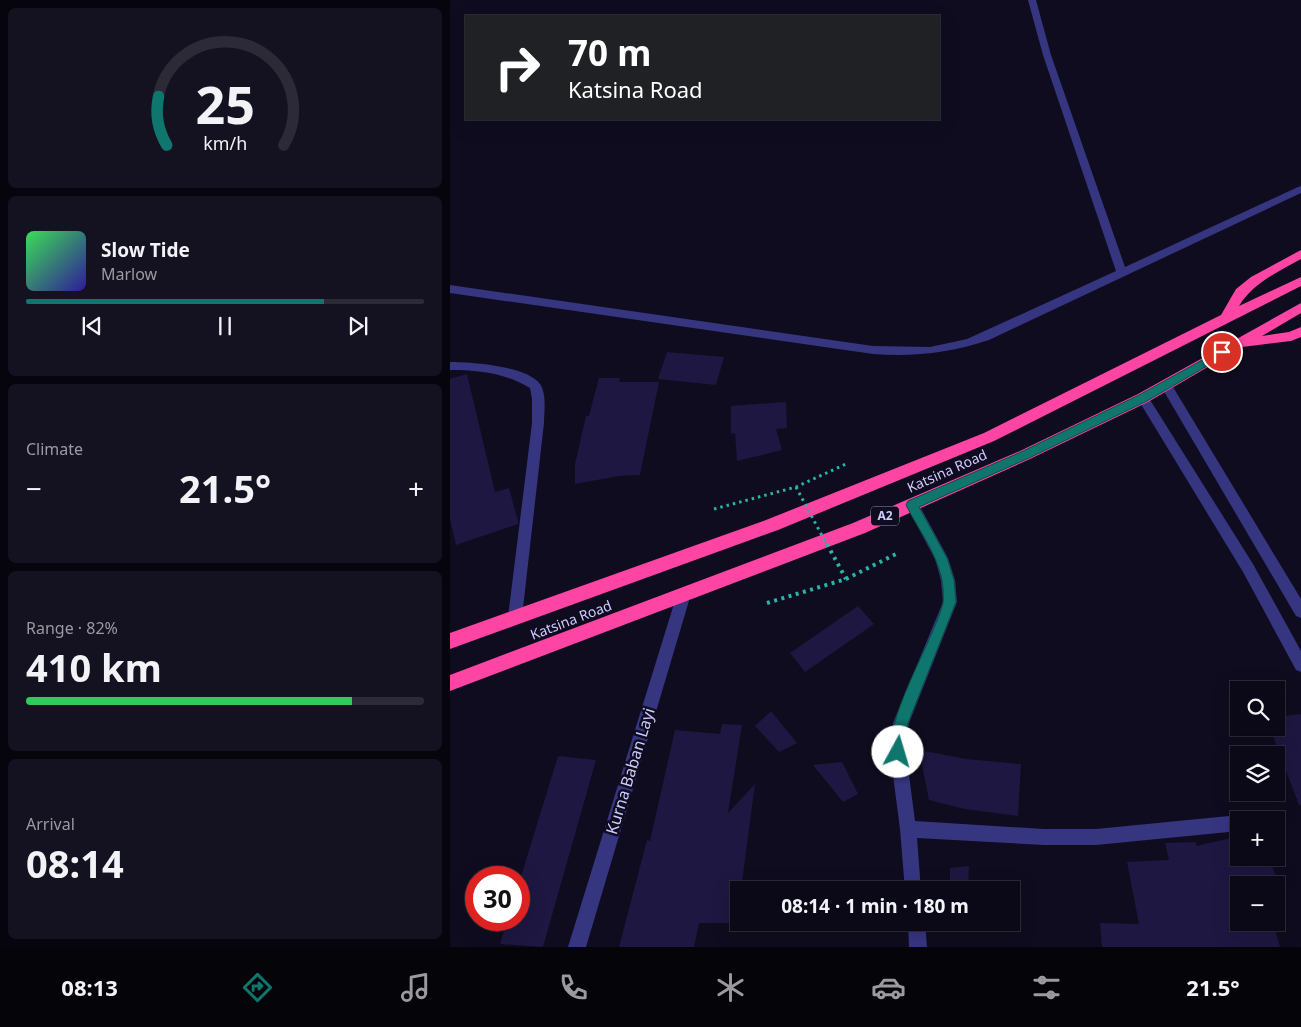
<!DOCTYPE html>
<html lang="en">
<head>
<meta charset="utf-8">
<style>
	body { margin:0; font-family:"Noto Sans",sans-serif; background:#141220; color:#f1f3f6; height:100vh; display:flex; flex-direction:column; font-size:19px; white-space:nowrap }
	* { box-sizing:border-box; margin:0 }
	p { font-size:16px; color:#9a9aa1 }
	.icon { flex:none; width:28px; height:28px; fill:none; stroke:currentColor; stroke-width:2; stroke-linecap:round; stroke-linejoin:round }
	.map { position:relative; flex:1; overflow:hidden }
	.side { display:flex; flex-direction:column; gap:8px; padding:8px; background:#06050d; width:450px }
	.side>* { flex:none }
	.banner { position:absolute; left:15px; top:15px; width:475px; height:105px; border-radius:0px; box-shadow:0 5px 20px #0002,0 0 0 1px #2b2a36; background:#202124; color:#fff; overflow:hidden }
	.tools { position:absolute; left:780px; top:681px; display:grid; gap:10px }
	.tools a { display:grid; place-items:center; width:55px; height:55px; border-radius:0px; background:#0b0917; box-shadow:0 5px 20px #0002,0 0 0 1px #2b2a36; font-size:25px }
	.speed { position:absolute; left:15px; top:866px; display:flex; gap:10px; font-size:25px; font-weight:700; text-align:center }
	.speed>* { display:grid; place-content:center; width:65px; height:65px; border-radius:50%; background:#0b0917; box-shadow:0 5px 20px #0002,0 0 0 1px #2b2a36; line-height:1 }
	.speed .limit { border:8px solid #d22; background:#fff; color:#111 }
	.pin { position:absolute; display:grid; place-items:center; width:42px; height:42px; color:#fff; margin:-21px; border:2px solid #fff; border-radius:50%; box-shadow:0 1px 5px #0007 }
	.me { position:absolute; width:55px; margin:-28px; rotate:6deg; stroke-linejoin:round; filter:drop-shadow(0 0 4px #0008) }
	.turn { display:flex; align-items:center; gap:18px; height:105px; padding:0 20px; font-size:22px }
	.turn .icon { width:65px; height:65px; stroke-width:2.5 }
	.turn b { display:block; font-size:35px; line-height:42px }
	.big { font-size:38px; font-weight:700; line-height:1.1 }
	.side .card { flex:1; display:flex; flex-direction:column; justify-content:center; gap:8px; min-width:0; padding:0 18px; border-radius:8px; background:#141220 }
	.side .dial { align-items:center; gap:0 }
	.dial svg { height:130px; overflow:visible; fill:none; stroke:#2b2a36; stroke-width:7; stroke-linecap:round; text-anchor:middle }
	.dial text { fill:#f1f3f6; stroke:none }
	.song { display:flex; align-items:center; gap:15px }
	.cover { width:60px; height:60px; border-radius:8px; background:linear-gradient(135deg,hsl(130 70% 55%),hsl(250 70% 35%)) }
	.played { height:5px; border-radius:2px; background:linear-gradient(90deg,#0f766e 75%,#2b2a36 75%) }
	.keys { display:flex; justify-content:space-around; direction:ltr }
	.heat { display:flex; justify-content:space-between; align-items:center; font-size:28px; direction:ltr }
	.charge { height:8px; border-radius:4px; background:linear-gradient(90deg,#34c759 82%,#2b2a36 0) }
	.trip { position:absolute; left:280px; top:881px; width:290px; height:50px; border-radius:0px; background:#0b0917; box-shadow:0 5px 20px #0002,0 0 0 1px #2b2a36; font-weight:700; line-height:50px; text-align:center }
	.tabs { display:flex; height:80px; justify-content:space-around; align-items:center; background:#040409; color:#9a9aa1 }
	.tabs .icon { width:35px; height:35px }
	.tabs .on { color:#0f766e }
	.tabs b { font-size:22px; color:#f1f3f6 }
	main { display:flex; flex:1; min-height:0 }
	.map>svg:first-child { display:block }
	.building { fill:#1e1741 }
	.lines { fill:none; stroke-linecap:round; stroke-linejoin:round }
	.path-far1 { stroke:#2ab3a7; stroke-width:3; stroke-dasharray:2.5 4; stroke-linecap:butt }
	.path { stroke:#2ab3a7; stroke-width:4; stroke-dasharray:3 4.5; stroke-linecap:butt }
	.minor { fill:#363580; fill-rule:evenodd }
	.highway { fill:#ff45a4; fill-rule:evenodd }
	.path-bridge-far1 { stroke:#2ab3a7; stroke-width:3; stroke-dasharray:2.5 4; stroke-linecap:butt }
	.path-bridge { stroke:#2ab3a7; stroke-width:4; stroke-dasharray:3 4.5; stroke-linecap:butt }
	.route { fill:#0f766e; stroke:#0a4d48 }
	.labels { text-anchor:middle; stroke-width:5; stroke-linejoin:round; paint-order:stroke }
	.shield { fill:#0f0c1f; stroke:#9591bc; stroke-width:1 }
	.shield-label { font-size:12px; font-weight:bold; fill:#cfcaff }
	.street-label { font-size:14px; fill:#cfcaff; stroke:#0f0c1f }
	.near-street-label { font-size:16px; fill:#cfcaff; stroke:#0f0c1f }
</style>
</head>
<body>
<main>
<section class="side">
<div class="card dial"><svg viewBox="0 0 100 80">
<path d="M14 69A42 42 0 1 1 86 69"/>
<path d="M14 69A42 42 0 0 1 9 39" stroke="#0f766e"/>
<text x="50" y="56" font-size="32" font-weight="700">25</text>
<text x="50" y="72" font-size="11">km/h</text>
</svg></div>
<div class="card">
<div class="song"><i class="cover"></i><div><b>Slow Tide</b><p>Marlow</p></div></div>
<div class="played"></div>
<div class="keys"><svg class="icon" aria-label="previous" viewBox="0 0 24 24"><path d="M18 5L8 12l10 7zM5 5v14"/></svg><svg class="icon" aria-label="pause" viewBox="0 0 24 24"><path d="M8 5v14M16 5v14"/></svg><svg class="icon" aria-label="next" viewBox="0 0 24 24"><path d="M6 5l10 7-10 7zM19 5v14"/></svg></div>
</div>
<div class="card"><p>Climate</p>
<div class="heat"><a>−</a><b class="big">21.5°</b><a>+</a></div>
</div>
<div class="card"><p>Range · 82%</p><b class="big">410 km</b><div class="charge"></div></div>
<div class="card"><p>Arrival</p><b class="big">08:14</b></div>
</section>
<div class="map">
<svg width="851" height="947" viewBox="0 0 851 947">
	<rect width="100%" height="100%" fill="#0f0c1f"/>
	<path class="building" d="M217,352l57,5 -8,28 -58,-6z
		M17,374l28,118 14,-4 9,33v3l-62,21 -6,-26v-140z
		M149,378h21l-1,4h40l-19,93 -21,1 -44,8v-20l11,-48h3z
		M336,402l1,26 -11,1 6,21 -45,11 -2,-28 -4,1v-28z
		M408,606l16,18 -69,48 -15,-19z
		M321,711l26,32 -18,9 -24,-26z
		M851,714v91h-2l-29,-77h6v-11z
		M272,724l20,1 -14,88 27,-29 -14,106h-2l-3,33h-37l-5,24h-75l28,-107 3,1 25,-111 45,4z
		M469,750l47,9 55,5 -3,52 -53,-7 -36,-9z
		M108,756l38,4 -53,187 -43,-3 7,-24h12v-37z
		M392,762l16,32 -15,8 -30,-37z
		M786,837l3,6v15h30l9,23 -24,4h-15v37h34l7,25h-178l-2,-24 39,1 -12,-62 42,-2 -4,-17 31,-1v4z
		M519,866l-1,24h-18v-22z"/>
	<g class="lines">
		<path class="path-far1" d="M264,509l82,-22 52,-24"/>
		<path class="path" d="M317,603l79,-24 52,-26"/>
		<path class="minor" d="M578,0h8l15,55 74,212 173,-80 3,-1v7l-312,147c-39,13 -75,17 -116,14l-423,-61v-8l423,61 57,1 37,-8 149,-68 -73,-216z
			M0,362c21,0 77,4 90,22 7,10 4,28 4,39l-22,194 -2,4 -5,2 -5,-2 -2,-4 24,-194v-24l-2,-11c-25,-15 -51,-18 -80,-18z
			M716,381l4,1 131,217v19l-5,-2 -134,-228 -2,-3 2,-3z
			M693,394l4,1 106,169 48,87v21l-5,-2 -53,-98 -104,-171 -2,-3 2,-3z
			M462,500l5,1 31,57 7,22 2,22 -48,121 -3,29 9,69 129,8h52l143,-14 7,5h-7v11l-143,14h-52l-127,-7 4,52h-16l-5,-61 -10,-77 3,-29 50,-121 -2,-22 -6,-21 -29,-54 1,-4z
			M234,588l5,2 2,4 -105,353h-18l109,-353 2,-4z
			M828,811l6,2 2,6 -2,6 -8,2v-7h-13l2,-6z
			M458,922h17l2,25h-18z"/>
		<path class="highway" d="M851,250v9c-23,13 -48,24 -62,47l62,-29v9l-307,155 -216,89 -328,119v-16l316,-113 218,-87 237,-118 15,-26 15,-12z
			M851,303v10l-39,23 27,-4 12,-5v10l-10,4 -49,6 -94,55 -118,57 -165,74 -415,158v-16l403,-152 167,-72 118,-57z"/>
		<path class="path-bridge-far1" d="M346,487l31,58"/>
		<path class="path-bridge" d="M377,544l19,35"/>
	</g>
	<path class="route" d="M772,349l4,1 1,2 -1,3 -79,46 -118,57 -110,49 28,51 7,22 2,22 -48,121 -5,34 -5,2 -5,-2c-13,-31 42,-119 50,-154 1,-6 0,-17 -1,-23 -5,-27 -24,-51 -36,-75l2,-4 113,-49 118,-57z"/>
	<g class="labels">
		<rect class="shield" x="421" y="506.5" width="28" height="19" rx="4"/>
		<g class="shield-label">
			<text x="435" y="520">A2</text>
		</g>
		<g class="street-label">
			<text transform="translate(497 471) rotate(-24)" y="5">Katsina Road</text>
			<text transform="translate(121 620) rotate(-21)" y="5">Katsina Road</text>
		</g>
		<g class="near-street-label">
			<text transform="translate(180 771) rotate(-73)" y="6">Kurna Baban Layi</text>
		</g>
	</g>
</svg>
<div class="tools">
<a><svg class="icon" aria-label="search" viewBox="0 0 24 24"><circle cx="10" cy="10" r="6"/><path d="M15 15l6 6"/></svg></a>
<a><svg class="icon" aria-label="layers" viewBox="0 0 24 24"><path d="M12 4l9 5-9 5-9-5zM3 14l9 5 9-5"/></svg></a>
<a>+</a>
<a>−</a>
</div>
<div class="speed"><div class="limit">30</div></div>
<div class="pin" style="left:772px;top:352px;background:#d93025"><svg class="icon" aria-label="arrive" viewBox="0 0 24 24"><path d="M6 21V4h12l-3 4 3 4H6"/></svg></div>
<svg class="me" style="left:448px;top:752px" viewBox="-20 -20 40 40"><circle r="19" fill="#fff"/><path d="M0-13L10 11 0 6-10 11z" fill="#0f766e"/></svg>
<div class="trip">08:14 · 1 min · 180 m</div>
<div class="banner">
<div class="turn"><svg class="icon" aria-label="right" viewBox="0 0 24 24"><path d="M7 20v-9h11M14 6l5 5-5 5"/></svg><div><b>70 m</b>Katsina Road</div></div>
</div>
</div>
</main>
<nav class="tabs">
<b>08:13</b>
<svg class="icon on" aria-label="directions" viewBox="0 0 24 24"><path d="M12 3l9 9-9 9-9-9zM9 14v-3h6M13 9l2 2-2 2"/></svg>
<svg class="icon" aria-label="music" viewBox="0 0 24 24"><path d="M9 18V5l10-2v13"/><circle cx="6" cy="18" r="3"/><circle cx="16" cy="16" r="3"/></svg>
<svg class="icon" aria-label="phone" viewBox="0 0 24 24"><path d="M5 4h4l2 5-3 2q2 4 5 5l2-3 5 2v4C11 20 4 13 5 4z"/></svg>
<svg class="icon" aria-label="climate" viewBox="0 0 24 24"><path d="M12 3v18M4 7l16 10M4 17L20 7"/></svg>
<svg class="icon" aria-label="car" viewBox="0 0 24 24"><path d="M5 17H2v-5l4-1 3-4h7l3 4 3 1v5h-3M9 17h6M6 11h13"/><circle cx="7" cy="17" r="2"/><circle cx="17" cy="17" r="2"/></svg>
<svg class="icon" aria-label="filters" viewBox="0 0 24 24"><path d="M4 7h16M4 17h16"/><circle cx="9" cy="7" r="2"/><circle cx="15" cy="17" r="2"/></svg>
<b>21.5°</b>
</nav>
</body>
</html>
